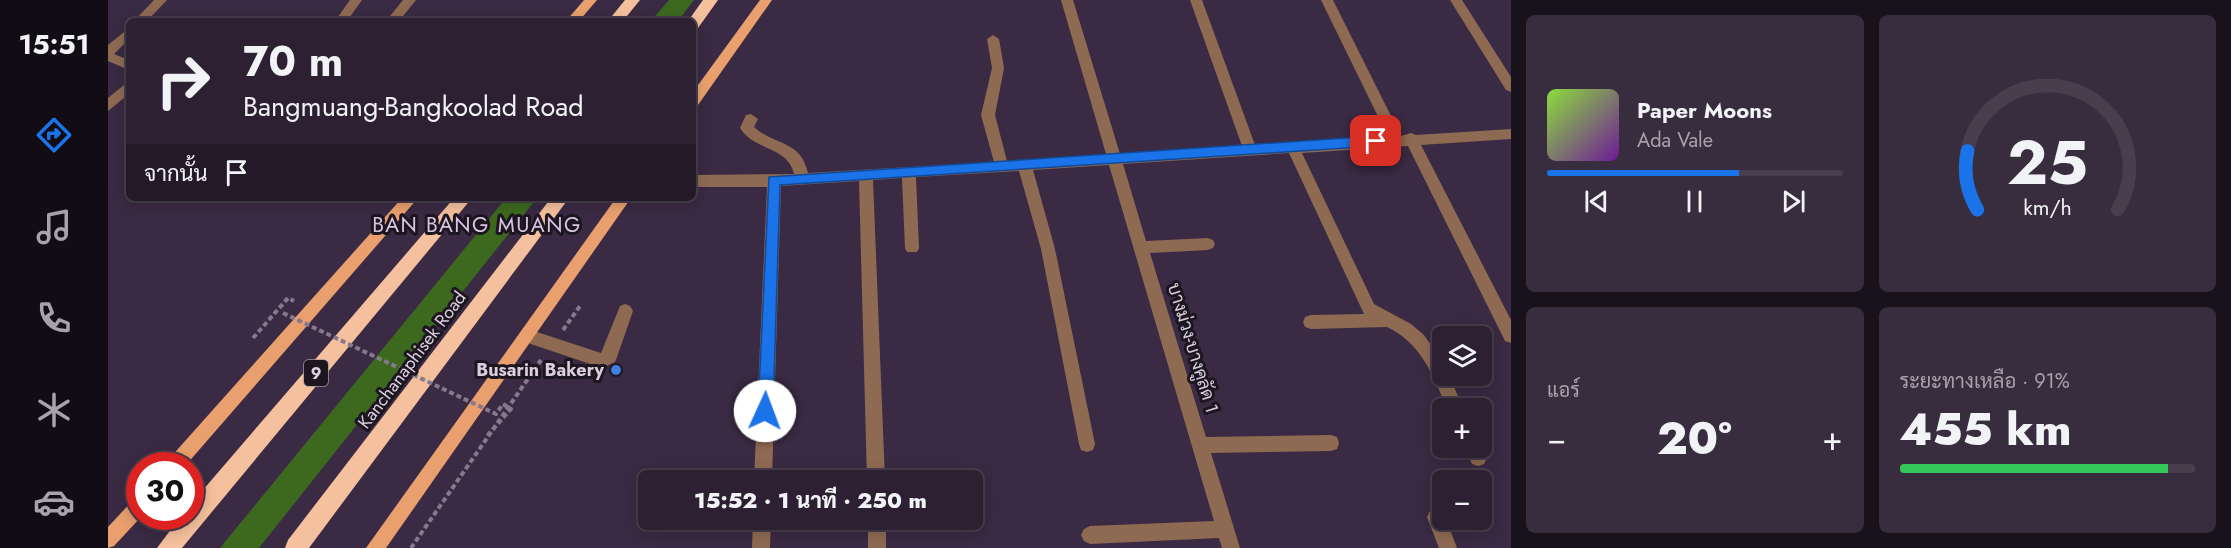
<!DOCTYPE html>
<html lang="th">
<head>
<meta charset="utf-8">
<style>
	body { margin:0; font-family:Jost,Sarabun,sans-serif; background:#382d3e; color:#f1f3f6; height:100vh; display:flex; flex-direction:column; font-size:22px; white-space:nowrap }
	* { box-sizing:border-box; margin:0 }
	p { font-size:20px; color:#a6a3ac }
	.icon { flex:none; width:33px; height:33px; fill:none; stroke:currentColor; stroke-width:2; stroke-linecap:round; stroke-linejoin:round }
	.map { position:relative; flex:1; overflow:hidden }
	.sheet { display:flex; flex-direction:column; gap:15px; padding:15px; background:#18121c; width:720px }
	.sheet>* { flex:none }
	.hud { position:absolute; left:18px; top:18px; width:570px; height:183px; border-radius:9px; box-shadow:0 3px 15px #0003,0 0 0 2px #483e4d; background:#2c2032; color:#f1f3f6; overflow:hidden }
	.fabs { position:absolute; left:1324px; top:326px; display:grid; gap:12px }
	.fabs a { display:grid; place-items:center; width:60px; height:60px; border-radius:9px; background:#2c2032; box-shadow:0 3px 15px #0003,0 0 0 2px #483e4d; font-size:30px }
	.speed { position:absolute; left:18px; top:452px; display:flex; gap:12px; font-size:30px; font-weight:700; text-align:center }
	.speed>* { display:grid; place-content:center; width:78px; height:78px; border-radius:50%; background:#2c2032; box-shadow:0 3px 15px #0003,0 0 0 2px #483e4d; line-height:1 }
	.speed .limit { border:9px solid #d22; background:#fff; color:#111 }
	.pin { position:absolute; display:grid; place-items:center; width:51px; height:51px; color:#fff; margin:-26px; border-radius:12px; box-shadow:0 3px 9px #0006 }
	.me { position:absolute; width:66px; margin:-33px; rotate:2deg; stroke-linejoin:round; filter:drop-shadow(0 0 4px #0008) }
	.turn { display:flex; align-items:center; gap:21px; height:126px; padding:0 18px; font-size:27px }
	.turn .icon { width:78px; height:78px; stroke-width:2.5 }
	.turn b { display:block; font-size:42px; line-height:51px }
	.then { display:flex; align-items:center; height:57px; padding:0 18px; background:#0003; gap:12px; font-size:22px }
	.big { font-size:45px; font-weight:800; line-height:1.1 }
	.sheet .widget { flex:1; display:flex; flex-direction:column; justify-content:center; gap:9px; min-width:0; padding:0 21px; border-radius:9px; background:#382d3e }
	.sheet .dial { align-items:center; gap:0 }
	.dial svg { height:156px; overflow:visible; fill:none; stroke:#483e4d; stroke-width:7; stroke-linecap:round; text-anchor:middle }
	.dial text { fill:#f1f3f6; stroke:none }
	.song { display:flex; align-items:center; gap:18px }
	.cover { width:72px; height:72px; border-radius:9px; background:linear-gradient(135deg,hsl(90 70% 55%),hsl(280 70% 35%)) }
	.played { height:6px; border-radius:3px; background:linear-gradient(90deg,#1a73e8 65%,#483e4d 65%) }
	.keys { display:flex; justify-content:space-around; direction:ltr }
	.heat { display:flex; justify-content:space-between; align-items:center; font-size:33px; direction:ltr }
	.charge { height:9px; border-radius:4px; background:linear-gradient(90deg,#34c759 91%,#483e4d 0) }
	.sheet .tiles { flex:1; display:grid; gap:15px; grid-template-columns:repeat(2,1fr) }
	.trip { position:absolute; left:530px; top:470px; width:345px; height:60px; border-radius:9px; background:#2c2032; box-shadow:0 3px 15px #0003,0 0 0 2px #483e4d; font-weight:800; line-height:60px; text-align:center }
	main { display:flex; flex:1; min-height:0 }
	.dock { display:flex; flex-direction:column; width:108px; justify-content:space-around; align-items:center; background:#120d14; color:#a6a3ac }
	.dock .icon { width:42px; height:42px }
	.dock .active { color:#1a73e8 }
	.dock b { font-size:27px; color:#f1f3f6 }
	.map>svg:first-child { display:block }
	.green { fill:#3d691f }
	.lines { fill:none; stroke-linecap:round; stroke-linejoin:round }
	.path { stroke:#86798d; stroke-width:4; stroke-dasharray:5 3; stroke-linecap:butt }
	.minor { fill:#8e6a52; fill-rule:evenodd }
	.major { fill:#e9a06e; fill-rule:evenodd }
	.highway { fill:#f5c09d; fill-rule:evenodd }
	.path-bridge { stroke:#86798d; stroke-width:4; stroke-dasharray:5 3; stroke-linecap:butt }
	.route { fill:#1a73e8; stroke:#114b97; stroke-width:1.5 }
	.shop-dot { fill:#3f7fe0; stroke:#1d1621; stroke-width:2 }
	.labels { text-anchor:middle; stroke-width:6; stroke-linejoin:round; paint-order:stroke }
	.shield { fill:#1d1621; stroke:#a198a6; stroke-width:1.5 }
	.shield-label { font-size:16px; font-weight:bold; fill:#d9cfdf }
	.street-label { font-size:18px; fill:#d9cfdf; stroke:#1d1621 }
	.poi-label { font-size:18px; font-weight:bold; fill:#d9cfdf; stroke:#1d1621; text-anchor:end }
	.quarter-label { font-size:21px; letter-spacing:1.5px; fill:#d8c5e4; stroke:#1d1621 }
</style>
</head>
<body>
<main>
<nav class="dock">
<b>15:51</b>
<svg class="icon active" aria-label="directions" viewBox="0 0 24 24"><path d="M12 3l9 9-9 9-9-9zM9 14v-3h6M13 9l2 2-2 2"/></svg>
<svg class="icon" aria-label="music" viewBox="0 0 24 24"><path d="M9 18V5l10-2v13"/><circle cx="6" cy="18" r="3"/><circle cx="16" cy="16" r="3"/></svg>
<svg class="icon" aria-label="phone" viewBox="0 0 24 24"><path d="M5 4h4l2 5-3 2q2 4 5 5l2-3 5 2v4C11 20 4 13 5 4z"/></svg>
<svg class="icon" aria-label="climate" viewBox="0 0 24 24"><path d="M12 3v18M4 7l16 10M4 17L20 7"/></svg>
<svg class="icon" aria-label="car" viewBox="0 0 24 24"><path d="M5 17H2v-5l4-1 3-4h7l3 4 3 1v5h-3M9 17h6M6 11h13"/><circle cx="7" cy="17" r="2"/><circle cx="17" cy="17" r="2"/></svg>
</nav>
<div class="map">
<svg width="1403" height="548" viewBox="0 0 1403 548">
	<rect width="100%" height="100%" fill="#3a2a43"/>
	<path class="green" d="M561,0h25l-16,21h-27z
		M398,198h31l-278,350h-39z"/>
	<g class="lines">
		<path class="path" d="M455,330l17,-24
			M145,338l35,-40 6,3
			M303,548l130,-188"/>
		<path class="minor" d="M46,0h13l-20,21h-13z
			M242,0h12l-15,21h-12z
			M295,0h13l-17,21h-13z
			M953,0h12l47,154 122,-8 -52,-146h12l53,145 133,-8 -67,-137h12l68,136 10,-3 5,2 95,-6v10l-90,6 90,175v23l-6,-2 -97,-195 -106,7 72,151 37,20 13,11 19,27v13h6l14,33h-16c-14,-33 -26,-65 -60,-81l-76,2 -6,-2 -2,-5 2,-5 6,-2 53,-1 -75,-161 -166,11 23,77 62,-3 5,2 2,4 -2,4 -5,2 -58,3 56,184 125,-2 6,2 2,6 -2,6 -6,2 -120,2 29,95h-18l-3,-10 -129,6 -6,-3 -3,-6 3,-6 6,-3 124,-5 -105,-356 -76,5 22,79 40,195 -2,6 -6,2 -6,-2 -2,-6 -38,-195 -22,-78 -103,6 3,71 -2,4h-10l-2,-4 -3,-70 -29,2 12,300h-18l-8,-299 -78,5 -9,294h-18l13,-293h-74v-12l101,-1c-6,-28 -40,-23 -54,-46l6,-13 5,-1 7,5 -4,8c21,19 47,13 54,46l186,-11 -13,-47 11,-47 -5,-29 6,-4 6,4 5,29 -9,47 12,46 99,-7z
			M1342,0h12l49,77v15l-5,-2z
			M21,28v11l-15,15 15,6v10l-21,-9v-16z
			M21,81v13l-21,17v-13z
			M517,304l5,2 3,5 -16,46 -2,5 -13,6 -80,-27 -2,-5 2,-5 6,-2 73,24 19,-47z
			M1356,447h18l5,11 -3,6 -6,2 -6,-2z
			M1328,508l6,3 1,8h3l11,29h-18l-12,-31 3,-6z
			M645,519h18l-1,29h-18z
			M760,519h18v29h-18z"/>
		<path class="major" d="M476,0h13l-18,21h-13z
			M652,0h12l-74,105 -5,2v-15z
			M294,198h16l-232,267h-20l3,-6z
			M508,198h15l-245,350h-20z
			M32,496v20h2l-28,30 -6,2v-21l26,-28z"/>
		<path class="highway" d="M517,0h15l-17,21h-15z
			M595,0h15l-20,28 -5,1v-8h-5z
			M346,198h18l-290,350h-25l24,-32h9v-11z
			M443,198h18l-260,350h-24l3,-8z"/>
		<path class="path-bridge" d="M175,313l213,101 7,-10 8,5 -24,27"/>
	</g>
	<path class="route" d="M1268,136l6,5 -6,5 -596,39 -7,226 -2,5 -6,2 -5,-2 -2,-5 11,-234z"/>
	<circle class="shop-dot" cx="508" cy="370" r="6"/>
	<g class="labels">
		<rect class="shield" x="196" y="360" width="24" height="26" rx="4.5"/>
		<g class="shield-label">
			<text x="208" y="379">9</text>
		</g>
		<g class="street-label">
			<text transform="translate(1085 348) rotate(73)" y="6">บางม่วง-บางคูลัด 1</text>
			<text transform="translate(304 360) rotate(-53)" y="6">Kanchanaphisek Road</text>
		</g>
		<g class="poi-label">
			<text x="496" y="376">Busarin Bakery</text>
		</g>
		<g class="quarter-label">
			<text x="369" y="232">BAN BANG MUANG</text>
		</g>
	</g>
</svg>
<div class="fabs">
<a><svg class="icon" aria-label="layers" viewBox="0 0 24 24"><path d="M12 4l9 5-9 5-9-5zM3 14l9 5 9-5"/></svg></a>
<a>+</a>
<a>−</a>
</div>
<div class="speed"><div class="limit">30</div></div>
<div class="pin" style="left:1268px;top:141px;background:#d93025"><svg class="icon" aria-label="arrive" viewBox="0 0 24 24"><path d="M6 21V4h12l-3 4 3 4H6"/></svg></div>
<svg class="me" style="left:657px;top:411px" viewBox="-20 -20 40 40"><circle r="19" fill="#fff"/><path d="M0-13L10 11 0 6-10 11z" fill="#1a73e8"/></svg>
<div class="trip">15:52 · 1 นาที · 250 m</div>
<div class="hud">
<div class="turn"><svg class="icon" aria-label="right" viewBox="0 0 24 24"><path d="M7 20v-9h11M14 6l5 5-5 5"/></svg><div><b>70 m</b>Bangmuang-Bangkoolad Road</div></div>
<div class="then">จากนั้น<svg class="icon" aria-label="arrive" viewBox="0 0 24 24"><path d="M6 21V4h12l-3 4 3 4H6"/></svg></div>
</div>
</div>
<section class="sheet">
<div class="tiles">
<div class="widget">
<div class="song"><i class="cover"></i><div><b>Paper Moons</b><p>Ada Vale</p></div></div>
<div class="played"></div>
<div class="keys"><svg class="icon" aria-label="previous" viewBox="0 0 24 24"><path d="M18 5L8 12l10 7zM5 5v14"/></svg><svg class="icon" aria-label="pause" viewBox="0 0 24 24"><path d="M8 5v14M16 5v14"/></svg><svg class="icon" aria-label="next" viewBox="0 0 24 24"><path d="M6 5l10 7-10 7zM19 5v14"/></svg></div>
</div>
<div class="widget dial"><svg viewBox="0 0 100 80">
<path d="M14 69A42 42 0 1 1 86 69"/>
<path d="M14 69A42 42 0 0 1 9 39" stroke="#1a73e8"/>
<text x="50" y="56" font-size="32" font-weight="700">25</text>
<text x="50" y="72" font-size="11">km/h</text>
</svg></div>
<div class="widget"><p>แอร์</p>
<div class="heat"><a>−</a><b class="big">20°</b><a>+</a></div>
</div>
<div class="widget"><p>ระยะทางเหลือ · 91%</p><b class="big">455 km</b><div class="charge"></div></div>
</div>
</section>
</main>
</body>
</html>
